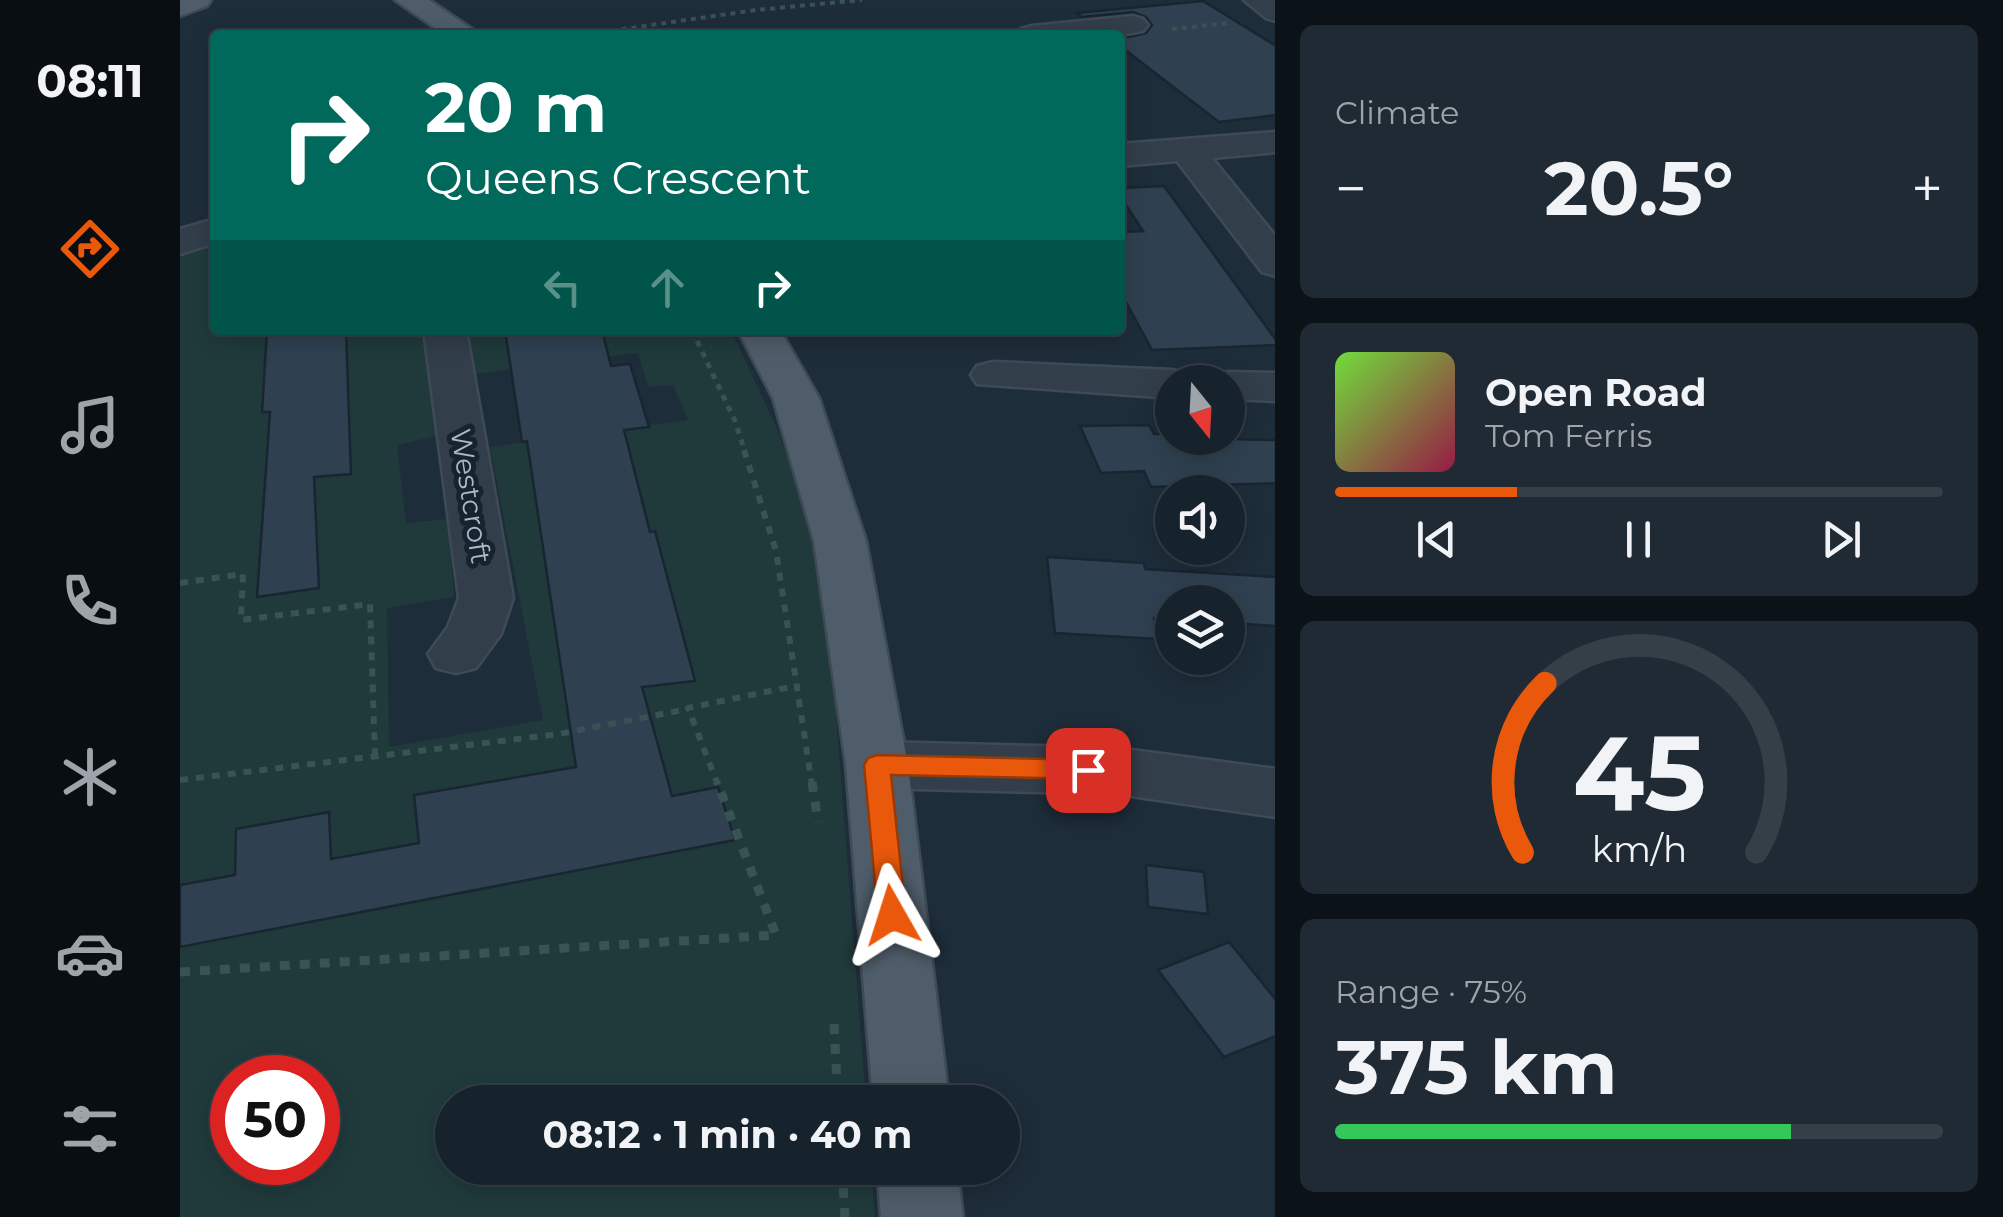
<!DOCTYPE html>
<html lang="en">
<head>
<meta charset="utf-8">
<style>
	body { margin:0; font-family:Montserrat,sans-serif; background:#1f2a34; color:#f1f3f6; height:100vh; display:flex; flex-direction:column; font-size:38px; white-space:nowrap }
	* { box-sizing:border-box; margin:0 }
	p { font-size:32px; color:#9ea4a9 }
	.icon { flex:none; width:55px; height:55px; fill:none; stroke:currentColor; stroke-width:2; stroke-linecap:round; stroke-linejoin:round }
	.map { position:relative; flex:1; overflow:hidden }
	.details { display:flex; flex-direction:column; gap:25px; padding:25px; background:#0c1318; width:728px }
	.details>* { flex:none }
	.top-card { position:absolute; left:30px; top:30px; width:915px; height:305px; border-radius:10px; box-shadow:0 5px 25px #0003,0 0 0 2px #353f48; background:#00695c; color:#fff; overflow:hidden }
	.needle { width:65px; rotate:162deg }
	.fabs { position:absolute; left:975px; top:365px; display:grid; gap:20px }
	.fabs a { display:grid; place-items:center; width:90px; height:90px; border-radius:50%; background:#16222c; box-shadow:0 5px 25px #0003,0 0 0 2px #353f48; font-size:50px }
	.speed { position:absolute; left:30px; top:1055px; display:flex; gap:20px; font-size:50px; font-weight:700; text-align:center }
	.speed>* { display:grid; place-content:center; width:130px; height:130px; border-radius:50%; background:#16222c; box-shadow:0 5px 25px #0003,0 0 0 2px #353f48; line-height:1 }
	.speed .limit { border:15px solid #d22; background:#fff; color:#111 }
	.pin { position:absolute; display:grid; place-items:center; width:85px; height:85px; color:#fff; margin:-42px; border-radius:20px; box-shadow:0 5px 15px #0006 }
	.me { position:absolute; width:110px; margin:-55px; rotate:354deg; stroke-linejoin:round; filter:drop-shadow(0 0 8px #0008) }
	.turn { display:flex; align-items:center; gap:35px; height:210px; padding:0 50px; font-size:45px }
	.turn .icon { width:130px; height:130px; stroke-width:2.5 }
	.turn b { display:block; font-size:70px; line-height:85px }
	.lanes { display:flex; align-items:center; height:95px; padding:0 50px; background:#0003; justify-content:center; gap:50px; direction:ltr }
	.lanes .off { opacity:.35 }
	.big { font-size:75px; font-weight:700; line-height:1.1 }
	.details .card { flex:1; display:flex; flex-direction:column; justify-content:center; gap:15px; min-width:0; padding:0 35px; border-radius:15px; background:#1f2a34 }
	.details .dial { align-items:center; gap:0 }
	.dial svg { height:260px; overflow:visible; fill:none; stroke:#353f48; stroke-width:7; stroke-linecap:round; text-anchor:middle }
	.dial text { fill:#f1f3f6; stroke:none }
	.song { display:flex; align-items:center; gap:30px }
	.cover { width:120px; height:120px; border-radius:15px; background:linear-gradient(135deg,hsl(100 70% 55%),hsl(340 70% 35%)) }
	.played { height:10px; border-radius:5px; background:linear-gradient(90deg,#ea580c 30%,#353f48 30%) }
	.keys { display:flex; justify-content:space-around; direction:ltr }
	.heat { display:flex; justify-content:space-between; align-items:center; font-size:55px; direction:ltr }
	.charge { height:15px; border-radius:8px; background:linear-gradient(90deg,#34c759 75%,#353f48 0) }
	.trip { position:absolute; left:255px; top:1085px; width:585px; height:100px; border-radius:50px; background:#16222c; box-shadow:0 5px 25px #0003,0 0 0 2px #353f48; font-weight:700; line-height:100px; text-align:center }
	main { display:flex; flex:1; min-height:0 }
	.menu { display:flex; flex-direction:column; width:180px; justify-content:space-around; align-items:center; background:#090e12; color:#9ea4a9 }
	.menu .icon { width:70px; height:70px }
	.menu .current { color:#ea580c }
	.menu b { font-size:45px; color:#f1f3f6 }
	.map>svg:first-child { display:block }
	.green { fill:#203a3b; fill-rule:evenodd }
	.building { fill:#2f4151; stroke:#192530; stroke-width:2.5 }
	.lines { fill:none; stroke-linecap:round; stroke-linejoin:round }
	.minor-casing { stroke:#3e4a56; stroke-width:5 }
	.major-casing { stroke:#3e4a56; stroke-width:5 }
	.path-far3 { stroke:#385353; stroke-width:4; stroke-dasharray:5 5; stroke-linecap:butt }
	.path-far2 { stroke:#385353; stroke-width:5; stroke-dasharray:6 6; stroke-linecap:butt }
	.path-far1 { stroke:#385353; stroke-width:6; stroke-dasharray:8 8; stroke-linecap:butt }
	.path { stroke:#385353; stroke-width:9; stroke-dasharray:10 10; stroke-linecap:butt }
	.minor { fill:#323e4a; fill-rule:evenodd }
	.major { fill:#4f5d6a; fill-rule:evenodd }
	.route { fill:#ea580c; stroke:#983908; stroke-width:2.5 }
	.labels { text-anchor:middle; stroke-width:10; stroke-linejoin:round; paint-order:stroke }
	.street-label { font-size:28px; fill:#acb9c7; stroke:#17232e }
</style>
</head>
<body>
<main>
<nav class="menu">
<b>08:11</b>
<svg class="icon current" aria-label="directions" viewBox="0 0 24 24"><path d="M12 3l9 9-9 9-9-9zM9 14v-3h6M13 9l2 2-2 2"/></svg>
<svg class="icon" aria-label="music" viewBox="0 0 24 24"><path d="M9 18V5l10-2v13"/><circle cx="6" cy="18" r="3"/><circle cx="16" cy="16" r="3"/></svg>
<svg class="icon" aria-label="phone" viewBox="0 0 24 24"><path d="M5 4h4l2 5-3 2q2 4 5 5l2-3 5 2v4C11 20 4 13 5 4z"/></svg>
<svg class="icon" aria-label="climate" viewBox="0 0 24 24"><path d="M12 3v18M4 7l16 10M4 17L20 7"/></svg>
<svg class="icon" aria-label="car" viewBox="0 0 24 24"><path d="M5 17H2v-5l4-1 3-4h7l3 4 3 1v5h-3M9 17h6M6 11h13"/><circle cx="7" cy="17" r="2"/><circle cx="17" cy="17" r="2"/></svg>
<svg class="icon" aria-label="filters" viewBox="0 0 24 24"><path d="M4 7h16M4 17h16"/><circle cx="9" cy="7" r="2"/><circle cx="15" cy="17" r="2"/></svg>
</nav>
<div class="map">
<svg width="1096" height="1217" viewBox="0 0 1096 1217">
	<rect width="100%" height="100%" fill="#1e2d3a"/>
	<path class="green" d="M35,243v87h210l15,105 -43,10 9,78 42,-4 6,78 -67,11 2,139 154,-27 -53,-273 198,-27 -15,-35 -25,2 -10,-34 -163,21 -11,-44h267l47,101 29,81 22,112 37,478h-414v66h419l4,49h-695v-962zM52,1078h86v84h-86z"/>
	<path class="building" d="M1023,1l73,45v69l-57,7 -99,-76v-7l26,-6 6,-8 -6,-8 -13,-5 -51,5 -5,-4z
		M984,186l112,154v5l-124,5 -32,-59v-59l23,-1 -23,-35v-8z
		M87,330h79l5,144 -37,3 5,111 -62,9 13,-185h-8z
		M325,330h97l9,36 19,-2 19,63 -25,3 26,102 5,-1 40,150 -53,6 30,109 46,-9 17,53 -555,107v-62l55,-10 1,-46 93,-17 2,47 88,-16 -5,-48 162,-28 -49,-326 -5,1z
		M969,425l5,9 18,-1v5l104,2v43l-125,4 -7,-16 -43,2 -21,-47z
		M867,557l97,6 1,6 131,8v49l-48,-3v-21h-56v17l-18,-1 4,21 -103,-6z
		M966,865l58,7 4,42 -60,-7z
		M1049,942l47,58v36l-52,21 -66,-87z"/>
	<g class="lines">
		<g class="minor-casing">
			<path id="minor" d="M1064,0h32v21l-10,-3z
				M953,16l10,3 5,6 -5,6 -23,4h-103l4,-6 11,-3z
				M1096,132v20l-64,6 64,79v39l-14,-4 -85,-111 -57,5v-22z
				M35,219v24l-35,11v-25z
				M244,330h42l47,268 -12,36 -25,34 -20,5 -20,-5 -8,-14 20,-27 11,-29z
				M813,362l179,8 16,4 6,8h-22v16l-195,-14 -6,-9 6,-9z
				M1048,372l48,1v28l-48,-2v-17h-20l4,-6z
				M697,742l240,6 159,21v48l-159,-23 -240,-6 -22,-7 -9,-16 9,-16z"/>
		</g>
		<g class="major-casing">
			<path id="major" d="M0,0h31l-4,6 -27,10z
				M215,0h34l52,35h-36z
				M558,330h42l39,68 47,143 42,224 41,337h-76l-27,-337 -32,-224 -41,-143z
				M697,1168h80l6,49h-82z"/>
		</g>
		<path class="path-far3" d="M992,29l57,-6
			M402,35l174,-25 106,-10"/>
		<path class="path-far2" d="M512,330l43,91 10,31"/>
		<path class="path-far1" d="M564,450l32,101 36,234
			M0,583l63,-9 -2,46 129,-16 5,152
			M0,780l379,-46 129,-25
			M538,785l-30,-77 107,-22"/>
		<path class="path" d="M632,782l6,40
			M0,972l596,-37 -59,-153
			M654,1024l4,78
			M662,1168l3,49"/>
		<use href="#minor" class="minor"/>
		<use href="#major" class="major"/>
	</g>
	<path class="route" d="M697,755l211,5 9,3 4,7 -4,6 -9,3 -197,-4 15,140 -4,8 -10,3 -10,-3 -4,-8 -14,-150 4,-7z"/>
	<g class="labels">
		<g class="street-label">
			<text transform="translate(291 496) rotate(81)" y="10">Westcroft</text>
		</g>
	</g>
</svg>
<div class="fabs">
<a><svg class="needle" viewBox="-14 -14 28 28"><path d="M0-13l5 13h-10z" fill="#e53935"/><path d="M0 13l5-13h-10z" fill="#9ea4a9"/></svg></a>
<a><svg class="icon" aria-label="sound" viewBox="0 0 24 24"><path d="M4 9h4l5-4v14l-5-4H4zM17 9q2 3 0 6"/></svg></a>
<a><svg class="icon" aria-label="layers" viewBox="0 0 24 24"><path d="M12 4l9 5-9 5-9-5zM3 14l9 5 9-5"/></svg></a>
</div>
<div class="speed"><div class="limit">50</div></div>
<div class="pin" style="left:908px;top:770px;background:#d93025"><svg class="icon" aria-label="arrive" viewBox="0 0 24 24"><path d="M6 21V4h12l-3 4 3 4H6"/></svg></div>
<svg class="me" style="left:712px;top:915px" viewBox="-20 -20 40 40"><path d="M0-17L14 15 0 8-14 15z" fill="#ea580c" stroke="#fff" stroke-width="4"/></svg>
<div class="trip">08:12 · 1 min · 40 m</div>
<div class="top-card">
<div class="turn"><svg class="icon" aria-label="right" viewBox="0 0 24 24"><path d="M7 20v-9h11M14 6l5 5-5 5"/></svg><div><b>20 m</b>Queens Crescent</div></div>
<div class="lanes"><svg class="icon off" aria-label="left" viewBox="0 0 24 24"><path d="M17 20v-9H6M10 6l-5 5 5 5"/></svg><svg class="icon off" aria-label="ahead" viewBox="0 0 24 24"><path d="M12 20V5M6 11l6-6 6 6"/></svg><svg class="icon" aria-label="right" viewBox="0 0 24 24"><path d="M7 20v-9h11M14 6l5 5-5 5"/></svg></div>
</div>
</div>
<section class="details">
<div class="card"><p>Climate</p>
<div class="heat"><a>−</a><b class="big">20.5°</b><a>+</a></div>
</div>
<div class="card">
<div class="song"><i class="cover"></i><div><b>Open Road</b><p>Tom Ferris</p></div></div>
<div class="played"></div>
<div class="keys"><svg class="icon" aria-label="previous" viewBox="0 0 24 24"><path d="M18 5L8 12l10 7zM5 5v14"/></svg><svg class="icon" aria-label="pause" viewBox="0 0 24 24"><path d="M8 5v14M16 5v14"/></svg><svg class="icon" aria-label="next" viewBox="0 0 24 24"><path d="M6 5l10 7-10 7zM19 5v14"/></svg></div>
</div>
<div class="card dial"><svg viewBox="0 0 100 80">
<path d="M14 69A42 42 0 1 1 86 69"/>
<path d="M14 69A42 42 0 0 1 21 17" stroke="#ea580c"/>
<text x="50" y="56" font-size="32" font-weight="700">45</text>
<text x="50" y="72" font-size="11">km/h</text>
</svg></div>
<div class="card"><p>Range · 75%</p><b class="big">375 km</b><div class="charge"></div></div>
</section>
</main>
</body>
</html>
